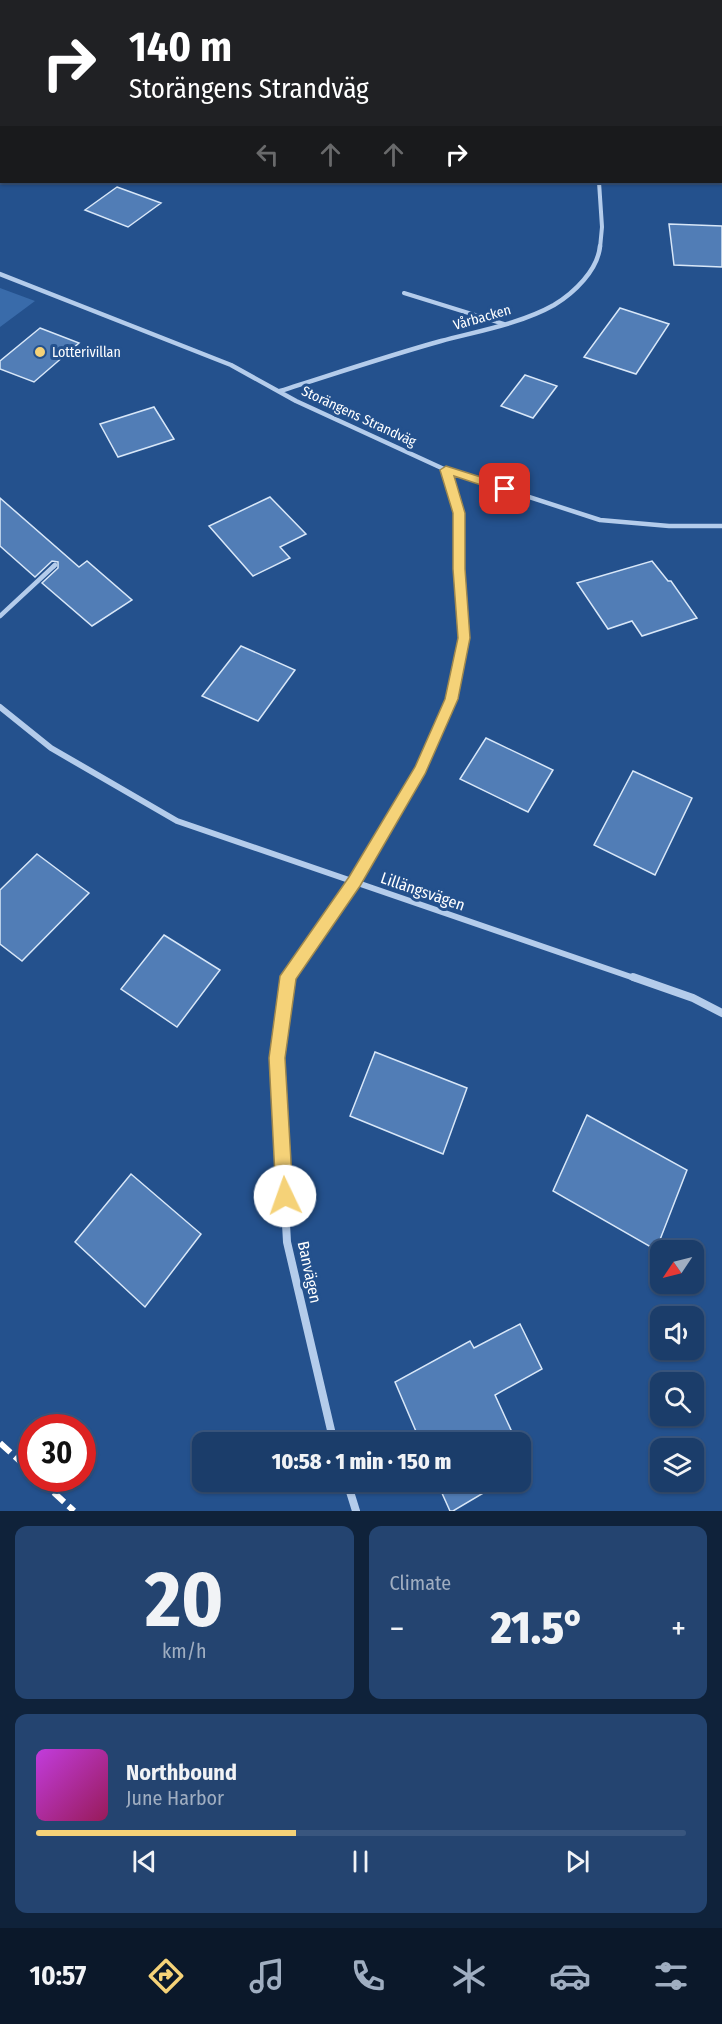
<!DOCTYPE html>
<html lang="en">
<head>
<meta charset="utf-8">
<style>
	body { margin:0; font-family:"Fira Sans Condensed",sans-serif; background:#244470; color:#f1f3f6; height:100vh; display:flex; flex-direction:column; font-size:22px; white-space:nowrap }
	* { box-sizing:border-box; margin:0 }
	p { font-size:20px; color:#a0aec1 }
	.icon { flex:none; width:33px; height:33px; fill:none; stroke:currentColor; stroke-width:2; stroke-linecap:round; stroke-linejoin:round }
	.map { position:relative; height:1511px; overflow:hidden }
	.panel { display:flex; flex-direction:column; gap:15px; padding:15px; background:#0f223a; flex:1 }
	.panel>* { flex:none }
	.top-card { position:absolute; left:0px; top:0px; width:723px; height:183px; box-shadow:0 2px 4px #0004,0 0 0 2px #39567e; background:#202124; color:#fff; overflow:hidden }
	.needle { width:39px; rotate:235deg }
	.fabs { position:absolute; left:650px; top:1240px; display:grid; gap:12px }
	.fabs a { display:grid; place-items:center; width:54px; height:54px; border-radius:12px; background:#1b3d6a; box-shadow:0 2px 4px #0004,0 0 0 2px #39567e; font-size:30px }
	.speed { position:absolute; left:18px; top:1414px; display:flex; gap:12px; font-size:30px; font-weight:700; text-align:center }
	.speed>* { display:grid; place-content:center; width:78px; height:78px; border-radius:50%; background:#1b3d6a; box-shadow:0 2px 4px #0004,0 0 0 2px #39567e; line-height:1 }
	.speed .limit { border:9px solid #d22; background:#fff; color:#111 }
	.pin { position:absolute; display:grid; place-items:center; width:51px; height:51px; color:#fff; margin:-26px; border-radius:12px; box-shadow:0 3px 9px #0006 }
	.me { position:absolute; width:66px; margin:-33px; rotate:357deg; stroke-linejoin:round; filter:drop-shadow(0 0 4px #0008) }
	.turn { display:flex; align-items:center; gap:21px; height:126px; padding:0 30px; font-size:27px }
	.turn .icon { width:78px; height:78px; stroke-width:2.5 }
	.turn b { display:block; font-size:42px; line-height:51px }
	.lanes { display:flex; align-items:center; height:57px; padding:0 30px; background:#0003; justify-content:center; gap:30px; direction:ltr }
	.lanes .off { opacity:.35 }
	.big { font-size:45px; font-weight:800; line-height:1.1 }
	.panel .widget { flex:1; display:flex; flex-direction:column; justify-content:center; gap:9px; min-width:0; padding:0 21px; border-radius:12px; background:#244470 }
	.panel .dial { align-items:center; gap:0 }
	.dial b { font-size:78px; line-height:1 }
	.song { display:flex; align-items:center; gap:18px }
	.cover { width:72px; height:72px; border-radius:9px; background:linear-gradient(135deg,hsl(290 70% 55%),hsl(330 70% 35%)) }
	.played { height:6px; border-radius:3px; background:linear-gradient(90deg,#f5d278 40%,#39567e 40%) }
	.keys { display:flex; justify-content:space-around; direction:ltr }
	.heat { display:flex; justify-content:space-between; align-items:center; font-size:33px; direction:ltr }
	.panel .tiles { flex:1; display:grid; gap:15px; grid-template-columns:1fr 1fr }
	.widget:last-child { grid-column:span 2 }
	.trip { position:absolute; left:192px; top:1432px; width:339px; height:60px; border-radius:12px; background:#1b3d6a; box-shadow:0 2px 4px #0004,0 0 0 2px #39567e; font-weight:800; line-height:60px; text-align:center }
	.tab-bar { display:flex; height:96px; justify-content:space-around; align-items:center; background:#0b182a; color:#a0aec1 }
	.tab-bar .icon { width:42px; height:42px }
	.tab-bar .selected { color:#f5d278 }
	.tab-bar b { font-size:27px; color:#f1f3f6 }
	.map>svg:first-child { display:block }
	.green { fill:#396baa }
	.building { fill:#517db6; stroke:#d8e7f8; stroke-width:1.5 }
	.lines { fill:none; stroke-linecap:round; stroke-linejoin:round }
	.lane-far2 { stroke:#b4cceb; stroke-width:3 }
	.lane-far1 { stroke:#b4cceb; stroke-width:4 }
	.lane { stroke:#b4cceb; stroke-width:4.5 }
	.street-far3 { stroke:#b4cceb; stroke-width:4 }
	.street-far2 { stroke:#b4cceb; stroke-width:4.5 }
	.street-far1 { stroke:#b4cceb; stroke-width:6 }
	.street { stroke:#b4cceb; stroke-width:8 }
	.rail { stroke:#fff; stroke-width:6; stroke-dasharray:14 6; stroke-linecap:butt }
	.route { fill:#f5d278; stroke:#9f884e; stroke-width:1.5 }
	.poi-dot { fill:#f5d278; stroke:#24518d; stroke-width:2 }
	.labels { text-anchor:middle; stroke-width:6; stroke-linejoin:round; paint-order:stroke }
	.far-street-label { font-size:14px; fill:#fff; stroke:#24518d }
	.far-poi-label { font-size:14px; fill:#fff; stroke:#24518d; text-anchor:start }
	.street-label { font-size:16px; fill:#fff; stroke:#24518d }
</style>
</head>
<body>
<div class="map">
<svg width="722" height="1511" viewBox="0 0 722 1511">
	<rect width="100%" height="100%" fill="#24518d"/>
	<path class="green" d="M0,288l35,13 -35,26z"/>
	<path class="building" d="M117,187l44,16 -33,24 -43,-17z
		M669,224l53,2v41l-48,-2z
		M620,308l49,16 -33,50 -52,-17z
		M40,328l39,15 -45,39 -34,-13v-8z
		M525,375l32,11 -24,32 -32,-12z
		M154,407l20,32 -56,18 -18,-33z
		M270,497l36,37 -26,13 10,11 -37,18 -44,-50z
		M0,498l79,69 8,-6 45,39 -40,26 -50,-43 16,-15v-6l-6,-1 -17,16 -35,-31z
		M652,561l16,20h3l26,37 -55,18 -10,-15 -24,8 -31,-46z
		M241,646l54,24 -37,51 -56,-25z
		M486,738l67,32 -25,42 -68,-33z
		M633,771l59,27 -37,77 -61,-30z
		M37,854l52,39 -67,68 -22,-17v-54z
		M164,935l56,35 -43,57 -56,-38z
		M375,1052l92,36 -24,66 -93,-38z
		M587,1115l100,55 -31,80 -103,-59z
		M131,1174l70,60 -56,73 -70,-65z
		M520,1324l22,45 -47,26 22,48h-96l-26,-61 75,-41 4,7z
		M437,1482h65l-49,29h-3z"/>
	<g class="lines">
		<path class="lane-far2" d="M274,0l2,2"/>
		<path class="lane-far1" d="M404,293l100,31
			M53,567l2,-2"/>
		<path class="lane" d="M0,616l55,-51"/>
		<path class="street-far3" d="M599,182l3,45 -2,21"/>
		<path class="street-far2" d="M0,274l231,91 65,36 150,69 154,50 69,6h53
			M280,391c54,-17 107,-35 161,-50 37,-10 79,-17 113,-36 20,-12 44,-35 46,-59
			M446,470l13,43v54"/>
		<path class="street-far1" d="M0,707l51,41 126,73 460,158
			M288,979l67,-98 65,-111 31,-71 13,-61 -5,-73"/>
		<path class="street" d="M288,977l-11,81 10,184 47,201
			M633,977l60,21 29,15
			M347,1482l9,29"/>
		<path class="rail" d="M0,1443l32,29
			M39,1479l35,32"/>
	</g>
	<path class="route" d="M446,466l63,20 2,3 -6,4 -51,-17 11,37v56l5,69 -12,61 -33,75 -65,112 -64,93 -11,79 8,138 -2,6 -6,3 -6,-3 -3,-6 -7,-138 11,-82 69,-99 66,-110 30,-68 13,-61 -5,-69v-56l-13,-43z"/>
	<circle class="poi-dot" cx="40" cy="352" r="6"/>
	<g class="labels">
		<g class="far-street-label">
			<text transform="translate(482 317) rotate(-16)" y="5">Vårbacken</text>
			<text transform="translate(359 416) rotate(25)" y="5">Storängens Strandväg</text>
		</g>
		<g class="far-poi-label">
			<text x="52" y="357">Lotterivillan</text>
		</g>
		<g class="street-label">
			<text transform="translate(423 891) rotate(19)" y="6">Lillängsvägen</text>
			<text transform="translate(310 1272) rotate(78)" y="6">Banvägen</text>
		</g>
	</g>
</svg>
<div class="fabs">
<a><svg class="needle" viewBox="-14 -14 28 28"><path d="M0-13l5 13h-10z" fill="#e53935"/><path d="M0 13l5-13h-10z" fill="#a0aec1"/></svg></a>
<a><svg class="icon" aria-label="sound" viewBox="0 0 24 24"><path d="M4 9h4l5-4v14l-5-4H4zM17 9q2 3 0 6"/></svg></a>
<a><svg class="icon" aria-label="search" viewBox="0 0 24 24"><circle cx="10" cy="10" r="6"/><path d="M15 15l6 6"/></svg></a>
<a><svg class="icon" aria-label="layers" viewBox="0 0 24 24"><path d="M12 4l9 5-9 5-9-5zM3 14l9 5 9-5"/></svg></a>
</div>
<div class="speed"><div class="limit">30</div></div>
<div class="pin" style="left:505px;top:489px;background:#d93025"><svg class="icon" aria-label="arrive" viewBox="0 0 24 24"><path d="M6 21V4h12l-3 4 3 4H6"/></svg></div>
<svg class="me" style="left:285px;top:1196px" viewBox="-20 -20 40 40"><circle r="19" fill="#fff"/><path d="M0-13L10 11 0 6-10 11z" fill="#f5d278"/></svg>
<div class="trip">10:58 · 1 min · 150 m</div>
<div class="top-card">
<div class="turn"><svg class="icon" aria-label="right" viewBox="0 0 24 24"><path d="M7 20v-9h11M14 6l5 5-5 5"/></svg><div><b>140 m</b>Storängens Strandväg</div></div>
<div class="lanes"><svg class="icon off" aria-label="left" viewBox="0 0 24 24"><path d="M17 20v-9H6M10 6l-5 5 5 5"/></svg><svg class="icon off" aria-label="ahead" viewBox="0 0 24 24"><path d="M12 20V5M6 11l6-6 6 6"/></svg><svg class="icon off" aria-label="ahead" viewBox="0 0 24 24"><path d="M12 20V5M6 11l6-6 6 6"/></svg><svg class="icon" aria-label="right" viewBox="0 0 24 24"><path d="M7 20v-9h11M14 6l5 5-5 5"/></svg></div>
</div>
</div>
<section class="panel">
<div class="tiles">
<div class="widget dial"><b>20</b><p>km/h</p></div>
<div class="widget"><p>Climate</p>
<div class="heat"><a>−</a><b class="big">21.5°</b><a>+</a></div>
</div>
<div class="widget">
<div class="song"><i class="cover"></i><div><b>Northbound</b><p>June Harbor</p></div></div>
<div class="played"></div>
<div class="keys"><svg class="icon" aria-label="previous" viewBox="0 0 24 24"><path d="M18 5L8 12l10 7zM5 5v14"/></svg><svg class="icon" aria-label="pause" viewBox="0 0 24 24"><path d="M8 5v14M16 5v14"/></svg><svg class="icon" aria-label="next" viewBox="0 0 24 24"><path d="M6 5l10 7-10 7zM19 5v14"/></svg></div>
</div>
</div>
</section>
<nav class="tab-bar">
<b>10:57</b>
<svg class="icon selected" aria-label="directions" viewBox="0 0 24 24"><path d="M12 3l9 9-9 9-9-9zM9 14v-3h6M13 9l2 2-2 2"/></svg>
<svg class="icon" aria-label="music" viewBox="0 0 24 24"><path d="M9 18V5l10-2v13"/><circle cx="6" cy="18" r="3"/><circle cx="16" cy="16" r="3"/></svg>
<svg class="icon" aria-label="phone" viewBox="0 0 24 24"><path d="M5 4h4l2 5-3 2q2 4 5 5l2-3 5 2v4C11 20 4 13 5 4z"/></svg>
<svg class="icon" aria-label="climate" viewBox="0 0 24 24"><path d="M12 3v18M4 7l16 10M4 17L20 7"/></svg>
<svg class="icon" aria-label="car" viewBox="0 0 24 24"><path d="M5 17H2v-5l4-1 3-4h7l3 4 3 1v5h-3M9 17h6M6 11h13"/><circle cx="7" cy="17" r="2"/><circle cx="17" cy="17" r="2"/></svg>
<svg class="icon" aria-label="filters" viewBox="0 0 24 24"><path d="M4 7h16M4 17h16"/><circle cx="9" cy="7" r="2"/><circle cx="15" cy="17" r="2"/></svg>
</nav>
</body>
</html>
